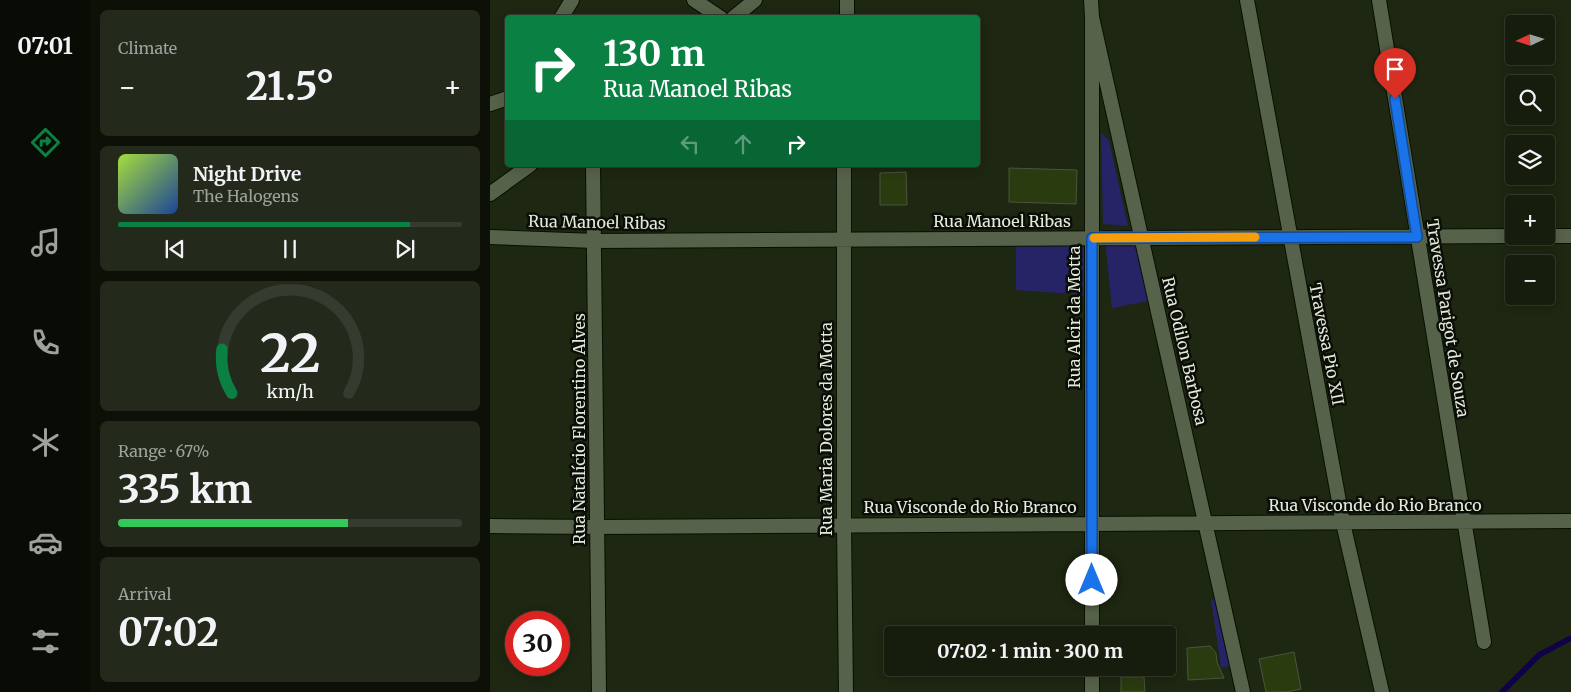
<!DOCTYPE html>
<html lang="en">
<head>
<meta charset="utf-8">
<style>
	body { margin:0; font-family:Merriweather,serif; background:#232a1b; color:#f1f3f6; height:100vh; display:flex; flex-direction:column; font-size:19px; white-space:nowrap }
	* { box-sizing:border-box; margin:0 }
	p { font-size:16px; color:#9ea29d }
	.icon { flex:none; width:28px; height:28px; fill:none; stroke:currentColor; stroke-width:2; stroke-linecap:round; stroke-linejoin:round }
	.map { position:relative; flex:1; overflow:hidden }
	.sheet { display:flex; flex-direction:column; gap:10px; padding:10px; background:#0c1007; width:400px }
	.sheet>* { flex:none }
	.guide { position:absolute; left:15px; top:15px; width:475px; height:152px; border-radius:5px; box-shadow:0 2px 12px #0003,0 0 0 1px #353b2e; background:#0b8043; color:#fff; overflow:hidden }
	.needle { width:32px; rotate:266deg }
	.tools { position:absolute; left:1015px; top:15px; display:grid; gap:10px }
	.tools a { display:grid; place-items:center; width:50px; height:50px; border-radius:5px; background:#161d0d; box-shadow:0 2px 12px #0003,0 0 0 1px #353b2e; font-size:25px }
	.speed { position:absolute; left:15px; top:611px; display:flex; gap:10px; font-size:25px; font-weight:700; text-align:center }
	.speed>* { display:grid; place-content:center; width:65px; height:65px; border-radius:50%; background:#161d0d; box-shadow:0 2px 12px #0003,0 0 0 1px #353b2e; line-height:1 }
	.speed .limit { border:8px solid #d22; background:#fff; color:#111 }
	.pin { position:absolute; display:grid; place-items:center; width:42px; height:42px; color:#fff; margin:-51px -21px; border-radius:50% 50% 50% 0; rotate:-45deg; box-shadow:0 0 5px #0007 }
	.pin .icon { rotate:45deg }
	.me { position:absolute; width:55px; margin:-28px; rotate:0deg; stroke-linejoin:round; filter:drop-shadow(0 0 4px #0008) }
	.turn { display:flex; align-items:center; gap:18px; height:105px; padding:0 15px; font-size:22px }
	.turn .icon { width:65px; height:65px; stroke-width:2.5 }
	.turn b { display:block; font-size:35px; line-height:42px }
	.lanes { display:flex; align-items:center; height:48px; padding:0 15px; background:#0003; justify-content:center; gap:25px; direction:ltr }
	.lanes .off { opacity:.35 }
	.big { font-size:38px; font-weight:700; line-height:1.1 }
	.sheet .card { flex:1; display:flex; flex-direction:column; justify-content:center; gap:8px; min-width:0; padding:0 18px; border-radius:8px; background:#232a1b }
	.sheet .dial { align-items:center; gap:0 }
	.dial svg { height:130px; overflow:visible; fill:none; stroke:#353b2e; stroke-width:7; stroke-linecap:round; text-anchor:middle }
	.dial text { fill:#f1f3f6; stroke:none }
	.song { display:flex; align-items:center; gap:15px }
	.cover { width:60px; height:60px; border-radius:8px; background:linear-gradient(135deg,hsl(80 70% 55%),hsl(220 70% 35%)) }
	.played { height:5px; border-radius:2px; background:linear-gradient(90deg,#0b8043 85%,#353b2e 85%) }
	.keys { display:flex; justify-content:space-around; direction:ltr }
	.heat { display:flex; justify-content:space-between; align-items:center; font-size:28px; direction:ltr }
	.charge { height:8px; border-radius:4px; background:linear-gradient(90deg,#34c759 67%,#353b2e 0) }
	.trip { position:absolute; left:394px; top:626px; width:292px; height:50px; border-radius:5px; background:#161d0d; box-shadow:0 2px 12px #0003,0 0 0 1px #353b2e; font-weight:700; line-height:50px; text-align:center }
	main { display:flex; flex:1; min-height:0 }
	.tabs { display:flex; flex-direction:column; width:90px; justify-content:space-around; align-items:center; background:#090c05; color:#9ea29d }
	.tabs .icon { width:35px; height:35px }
	.tabs .selected { color:#0b8043 }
	.tabs b { font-size:22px; color:#f1f3f6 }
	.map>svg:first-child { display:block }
	.green { fill:#272367 }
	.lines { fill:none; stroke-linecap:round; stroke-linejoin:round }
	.stream { stroke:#110147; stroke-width:5.5 }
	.building { fill:#2b3b10; stroke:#4a553d }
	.minor-casing { stroke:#081000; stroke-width:16 }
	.minor { stroke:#57624a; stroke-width:14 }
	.route-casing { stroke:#114b97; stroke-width:12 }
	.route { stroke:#1a73e8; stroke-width:9 }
	.slow { stroke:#f59e0b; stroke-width:9 }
	.labels { text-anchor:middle; stroke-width:5; stroke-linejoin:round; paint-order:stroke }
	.street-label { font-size:16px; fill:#e3eadc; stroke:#0a0e06 }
</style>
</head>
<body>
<main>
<nav class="tabs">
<b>07:01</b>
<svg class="icon selected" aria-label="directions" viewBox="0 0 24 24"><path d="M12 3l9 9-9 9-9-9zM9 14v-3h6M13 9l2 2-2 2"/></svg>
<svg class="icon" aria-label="music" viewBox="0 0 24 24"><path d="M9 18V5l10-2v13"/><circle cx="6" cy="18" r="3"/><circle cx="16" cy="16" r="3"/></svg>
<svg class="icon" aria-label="phone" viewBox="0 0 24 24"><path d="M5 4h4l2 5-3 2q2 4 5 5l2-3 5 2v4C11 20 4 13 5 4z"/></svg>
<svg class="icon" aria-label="climate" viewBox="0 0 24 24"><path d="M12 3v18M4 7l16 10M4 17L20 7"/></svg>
<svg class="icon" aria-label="car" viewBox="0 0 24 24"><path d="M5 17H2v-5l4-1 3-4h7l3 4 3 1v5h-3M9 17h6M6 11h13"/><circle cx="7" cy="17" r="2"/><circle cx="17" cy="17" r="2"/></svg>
<svg class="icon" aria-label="filters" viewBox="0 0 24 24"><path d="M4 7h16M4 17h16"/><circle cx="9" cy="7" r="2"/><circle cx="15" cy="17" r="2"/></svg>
</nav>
<section class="sheet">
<div class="card"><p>Climate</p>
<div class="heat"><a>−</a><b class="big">21.5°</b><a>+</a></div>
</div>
<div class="card">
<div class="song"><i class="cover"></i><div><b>Night Drive</b><p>The Halogens</p></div></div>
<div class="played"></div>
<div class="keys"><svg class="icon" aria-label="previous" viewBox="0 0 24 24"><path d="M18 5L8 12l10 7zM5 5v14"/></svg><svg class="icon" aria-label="pause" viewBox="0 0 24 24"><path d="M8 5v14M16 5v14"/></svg><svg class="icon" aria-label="next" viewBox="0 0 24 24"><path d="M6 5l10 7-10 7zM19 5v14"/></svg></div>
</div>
<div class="card dial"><svg viewBox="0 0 100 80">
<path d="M14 69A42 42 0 1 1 86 69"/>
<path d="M14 69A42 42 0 0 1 8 42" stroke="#0b8043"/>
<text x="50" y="56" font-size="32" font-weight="700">22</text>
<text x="50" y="72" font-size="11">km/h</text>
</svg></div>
<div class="card"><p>Range · 67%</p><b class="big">335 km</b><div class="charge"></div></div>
<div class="card"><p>Arrival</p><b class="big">07:02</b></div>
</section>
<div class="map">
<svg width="1081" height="692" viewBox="0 0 1081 692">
	<rect width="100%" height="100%" fill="#1e2711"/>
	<path class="green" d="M611,132l8,9 19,85 -25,-2z
		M615,241l43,3 16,54 -52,10z
		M594,242l2,53 -70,-5v-46z
		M731,598l15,68 -15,1 -10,-67z"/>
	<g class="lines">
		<path class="stream" d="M1012,692l37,-37 32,-17"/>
	</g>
	<path class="building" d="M519,168l68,2 -1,34 -67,-2z
		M416,172l1,33h-27v-32z
		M720,646l6,7 1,9 7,16 -36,2 -1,-32z
		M804,652l7,37 -15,3h-20l-7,-33z
		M631,677h23l1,15h-24z"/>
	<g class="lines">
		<g class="minor-casing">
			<path id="minor" d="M204,0l27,18
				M601,0l1,17v618
				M757,0l96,523 39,169
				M889,0l105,642
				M602,17l151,675
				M71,18l11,-18
				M243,18l22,-18
				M357,18v-18
				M0,104l18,-6
				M103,165l6,527
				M354,165v361l2,166
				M0,194l40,-29
				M1056,236h25
				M0,237l105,4 919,-5
				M0,526l107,1 974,-6
				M602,692v-24"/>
		</g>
		<use href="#minor" class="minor"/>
	</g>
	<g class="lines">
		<g class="route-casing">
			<path id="route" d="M602,580v-342l325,-1 -22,-138"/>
		</g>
		<use href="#route" class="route"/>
		<path class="slow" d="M604,238l161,-1"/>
	</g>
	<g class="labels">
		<g class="street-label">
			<text x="512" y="227">Rua Manoel Ribas</text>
			<text transform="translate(107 222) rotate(1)" y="6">Rua Manoel Ribas</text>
			<text transform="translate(584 317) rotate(-90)" y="6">Rua Alcir da Motta</text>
			<text transform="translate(958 318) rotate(81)" y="6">Travessa Parigot de Souza</text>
			<text transform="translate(837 344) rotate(79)" y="6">Travessa Pio XII</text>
			<text transform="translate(695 351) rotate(77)" y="6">Rua Odilon Barbosa</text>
			<text transform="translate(89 429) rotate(-90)" y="6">Rua Natalício Florentino Alves</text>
			<text transform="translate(336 429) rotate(-90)" y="6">Rua Maria Dolores da Motta</text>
			<text x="885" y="511">Rua Visconde do Rio Branco</text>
			<text x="480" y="513">Rua Visconde do Rio Branco</text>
		</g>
	</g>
</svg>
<div class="tools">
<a><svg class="needle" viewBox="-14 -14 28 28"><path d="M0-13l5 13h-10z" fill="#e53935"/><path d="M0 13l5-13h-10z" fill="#9ea29d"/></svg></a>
<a><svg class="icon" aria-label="search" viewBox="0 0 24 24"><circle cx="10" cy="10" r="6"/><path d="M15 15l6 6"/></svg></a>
<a><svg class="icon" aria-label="layers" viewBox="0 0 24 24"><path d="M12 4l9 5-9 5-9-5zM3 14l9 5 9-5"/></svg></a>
<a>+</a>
<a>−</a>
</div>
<div class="speed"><div class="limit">30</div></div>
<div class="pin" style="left:905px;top:99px;background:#d93025"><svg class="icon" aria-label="arrive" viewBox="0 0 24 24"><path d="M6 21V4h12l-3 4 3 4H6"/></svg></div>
<svg class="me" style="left:602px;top:580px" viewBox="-20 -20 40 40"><circle r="19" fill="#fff"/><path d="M0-13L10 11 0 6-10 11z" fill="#1a73e8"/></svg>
<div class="trip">07:02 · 1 min · 300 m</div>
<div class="guide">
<div class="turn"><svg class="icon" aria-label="right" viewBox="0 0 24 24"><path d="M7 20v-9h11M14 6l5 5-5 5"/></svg><div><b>130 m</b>Rua Manoel Ribas</div></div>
<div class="lanes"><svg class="icon off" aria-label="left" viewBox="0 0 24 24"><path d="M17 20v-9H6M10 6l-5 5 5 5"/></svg><svg class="icon off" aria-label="ahead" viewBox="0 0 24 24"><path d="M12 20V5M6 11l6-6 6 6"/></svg><svg class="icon" aria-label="right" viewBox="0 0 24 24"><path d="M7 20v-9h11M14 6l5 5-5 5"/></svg></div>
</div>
</div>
</main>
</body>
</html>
